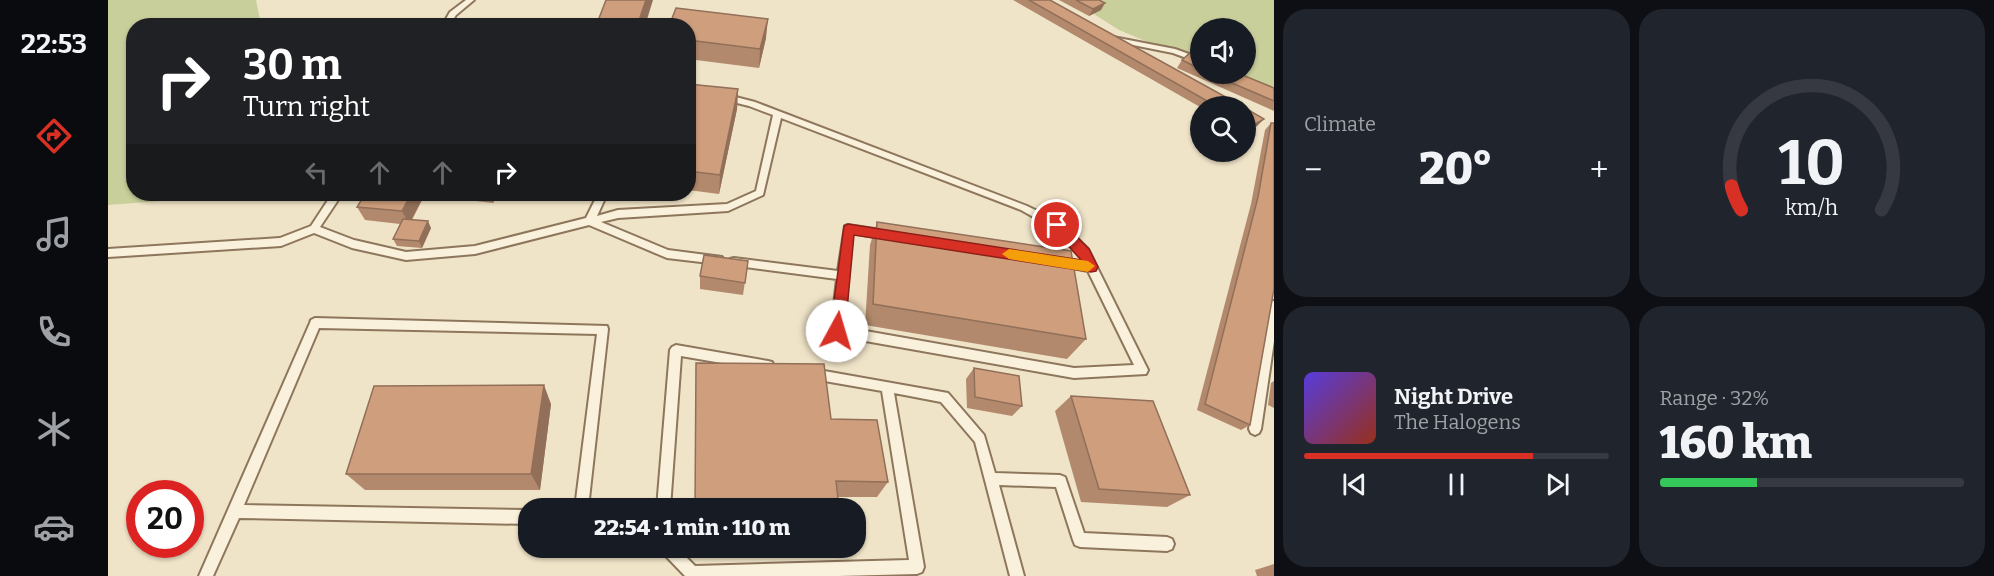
<!DOCTYPE html>
<html lang="en">
<head>
<meta charset="utf-8">
<style>
	body { margin:0; font-family:Bitter,serif; background:#20242c; color:#f1f3f6; height:100vh; display:flex; flex-direction:column; font-size:22px; white-space:nowrap }
	* { box-sizing:border-box; margin:0 }
	p { font-size:20px; color:#9ea1a6 }
	.icon { flex:none; width:33px; height:33px; fill:none; stroke:currentColor; stroke-width:2; stroke-linecap:round; stroke-linejoin:round }
	.map { position:relative; flex:1; overflow:hidden }
	.panel { display:flex; flex-direction:column; gap:9px; padding:9px; background:#0d0f14; width:720px }
	.panel>* { flex:none }
	.hud { position:absolute; left:18px; top:18px; width:570px; height:183px; border-radius:24px; box-shadow:0 2px 4px #0004; background:#202124; color:#fff; overflow:hidden }
	.buttons { position:absolute; left:1082px; top:18px; display:grid; gap:12px }
	.buttons a { display:grid; place-items:center; width:66px; height:66px; border-radius:50%; background:#171b24; box-shadow:0 2px 4px #0004; font-size:30px }
	.speed { position:absolute; left:18px; top:480px; display:flex; gap:12px; font-size:30px; font-weight:700; text-align:center }
	.speed>* { display:grid; place-content:center; width:78px; height:78px; border-radius:50%; background:#171b24; box-shadow:0 2px 4px #0004; line-height:1 }
	.speed .limit { border:9px solid #d22; background:#fff; color:#111 }
	.pin { position:absolute; display:grid; place-items:center; width:51px; height:51px; color:#fff; margin:-26px; border:3px solid #fff; border-radius:50%; box-shadow:0 2px 6px #0007 }
	.me { position:absolute; width:66px; margin:-33px; rotate:6deg; stroke-linejoin:round; filter:drop-shadow(0 0 4px #0008) }
	.turn { display:flex; align-items:center; gap:21px; height:126px; padding:0 18px; font-size:27px }
	.turn .icon { width:78px; height:78px; stroke-width:2.5 }
	.turn b { display:block; font-size:42px; line-height:51px }
	.lanes { display:flex; align-items:center; height:57px; padding:0 18px; background:#0003; justify-content:center; gap:30px; direction:ltr }
	.lanes .off { opacity:.35 }
	.big { font-size:45px; font-weight:800; line-height:1.1 }
	.panel .tile { flex:1; display:flex; flex-direction:column; justify-content:center; gap:9px; min-width:0; padding:0 21px; border-radius:24px; background:#20242c }
	.panel .dial { align-items:center; gap:0 }
	.dial svg { height:156px; overflow:visible; fill:none; stroke:#363941; stroke-width:7; stroke-linecap:round; text-anchor:middle }
	.dial text { fill:#f1f3f6; stroke:none }
	.song { display:flex; align-items:center; gap:18px }
	.cover { width:72px; height:72px; border-radius:9px; background:linear-gradient(135deg,hsl(250 70% 55%),hsl(10 70% 35%)) }
	.played { height:6px; border-radius:3px; background:linear-gradient(90deg,#d93025 75%,#363941 75%) }
	.keys { display:flex; justify-content:space-around; direction:ltr }
	.heat { display:flex; justify-content:space-between; align-items:center; font-size:33px; direction:ltr }
	.charge { height:9px; border-radius:4px; background:linear-gradient(90deg,#34c759 32%,#363941 0) }
	.panel .tiles { flex:1; display:grid; gap:9px; grid-template-columns:repeat(2,1fr) }
	.trip { position:absolute; left:410px; top:498px; width:348px; height:60px; border-radius:24px; background:#171b24; box-shadow:0 2px 4px #0004; font-weight:800; line-height:60px; text-align:center }
	main { display:flex; flex:1; min-height:0 }
	.dock { display:flex; flex-direction:column; width:108px; justify-content:space-around; align-items:center; background:#090b0e; color:#9ea1a6 }
	.dock .icon { width:42px; height:42px }
	.dock .active { color:#d93025 }
	.dock b { font-size:27px; color:#f1f3f6 }
	.map>svg:first-child { display:block }
	.green { fill:#c9cf9b }
	.lines { fill:none; stroke-linecap:round; stroke-linejoin:round }
	.lane-casing { stroke:#8d765c; stroke-width:4 }
	.lane { fill:#faf1dc; fill-rule:evenodd }
	.wall { fill:#b2896c }
	.shaded-wall { fill:#916f58 }
	.building { fill:#cf9f7d; stroke:#916f58; stroke-width:1.5 }
	.route { fill:#d93025; stroke:#8d1f18; stroke-width:1.5 }
	.slow { fill:#f59e0b }
</style>
</head>
<body>
<main>
<nav class="dock">
<b>22:53</b>
<svg class="icon active" aria-label="directions" viewBox="0 0 24 24"><path d="M12 3l9 9-9 9-9-9zM9 14v-3h6M13 9l2 2-2 2"/></svg>
<svg class="icon" aria-label="music" viewBox="0 0 24 24"><path d="M9 18V5l10-2v13"/><circle cx="6" cy="18" r="3"/><circle cx="16" cy="16" r="3"/></svg>
<svg class="icon" aria-label="phone" viewBox="0 0 24 24"><path d="M5 4h4l2 5-3 2q2 4 5 5l2-3 5 2v4C11 20 4 13 5 4z"/></svg>
<svg class="icon" aria-label="climate" viewBox="0 0 24 24"><path d="M12 3v18M4 7l16 10M4 17L20 7"/></svg>
<svg class="icon" aria-label="car" viewBox="0 0 24 24"><path d="M5 17H2v-5l4-1 3-4h7l3 4 3 1v5h-3M9 17h6M6 11h13"/><circle cx="7" cy="17" r="2"/><circle cx="17" cy="17" r="2"/></svg>
</nav>
<div class="map">
<svg width="1166" height="576" viewBox="0 0 1166 576">
	<rect width="100%" height="100%" fill="#f0e4c8"/>
	<path class="green" d="M0,0h148l5,25 -127,1v168h118l-144,11z
		M964,0h202v94l-51,-20h22v-46h-45v36l-81,-34z"/>
	<g class="lines">
		<g class="lane-casing">
			<path id="lane" d="M358,0h8l-18,15 -7,11h-7l8,-14z
				M1005,37l62,12 25,9v5l-27,-10 -60,-12z
				M616,94l31,8 272,104 33,16 28,27 58,117 2,4 -2,4 -72,4 -237,-42 -4,-2 -2,-3 6,-52 -107,-14 -1,-3 1,-3 4,-1 104,13 7,-45 3,-1 40,6 5,4 -5,4 -36,-6 -9,94 231,41 60,-3 -46,-94 -31,-6 -1,-3 5,-4 23,4c-13,-26 -40,-39 -63,-52l-240,-92 -18,77 -35,16 -110,7 -17,4 67,28 54,7 1,3 -1,3 -4,1 -51,-6 -78,-33 -114,29 -69,6 -54,-12 -38,-15 -33,13 -173,11v-8l172,-11 31,-12 21,-32h10l-22,33 34,13 52,12 69,-6 111,-28 12,-24h9l-10,22 21,-6 109,-6 29,-13 17,-76 -24,-9 -28,-7 -1,-2z
				M1166,301v40l-13,88 -2,4 -4,2 -4,-2 -2,-4 20,-124 1,-3z
				M207,318l292,8 1,3 -20,179h-13l22,-174 -278,-6 -75,177 284,5v14l-289,-6 -26,58h-14l111,-253 1,-3z
				M568,345l92,16 4,1 2,4 -2,4 -4,1 -87,-15 -11,152h-13l13,-158 2,-3z
				M705,369l135,24 36,42 11,38 65,2 5,2 19,56 83,4 5,2 2,5 -2,5 -5,2 -87,-4 -5,-2 -2,-5 -17,-53 -57,-2 25,91h-14l-35,-134 -34,-40 -47,-9 30,174 -2,5 -5,2 -79,2h-153l-22,-23 -2,-5h16l18,18 214,-6 -27,-169 -69,-12 -4,-1 -2,-4 2,-4z"/>
		</g>
		<use href="#lane" class="lane"/>
	</g>
	<path class="wall" d="M905,0h37l192,106h-42v1z
		M951,0h40l2,10 -12,6z
		M580,26l78,12 -7,30 -71,-9z
		M1092,56v18h40l34,14v23l-97,-43 5,-8z
		M580,84l50,5 -1,20 -18,85 -31,-4z
		M1137,108l12,18 -12,8z
		M1163,123l-21,302 -9,5 -44,-20 54,-206 14,-74z
		M257,194h60l-13,26 19,8 -9,20 -25,-2 -4,-7 7,-15 -35,-4 -8,-13z
		M356,194h33l-4,9 -26,-3z
		M769,222l209,117 -19,20 -202,-34 5,-80z
		M640,261l-5,34 -43,-6v-13z
		M866,368l48,38 -10,10 -45,-8 -1,-29z
		M1166,381v27l-6,-3 3,-22z
		M963,396l119,99 -23,12 -86,-5 -26,-91z
		M443,404l-11,86h-175l-19,-16z
		M723,419l57,63 -11,15h-39l-144,11z
		M586,548h145l-5,6 -140,-2z
		M1166,564v12h-17l-2,-6z"/>
	<path class="shaded-wall" d="M538,0h7l-8,26h-8z
		M997,3l-4,7 -12,6 4,-7z
		M660,19l-2,19 -7,30 1,-19z
		M630,89l-1,20 -18,85 1,-19z
		M1156,119l-7,7 -12,8 7,-8z
		M303,194h14l-16,30 -7,-13z
		M382,194h7l-4,9z
		M320,221l3,7 -9,20 -3,-7z
		M436,385l7,19 -11,86 -9,-16z"/>
	<path class="building" d="M498,0h40l-9,26h-41z
		M921,0h21l192,106h-26z
		M968,0h23l6,3 -12,6z
		M568,8l92,11 -8,30 -72,-9v-14h-19z
		M1083,52l9,4v13l-18,-9z
		M1103,74h29l34,14v13z
		M580,84l50,5 -18,86 -32,-4z
		M1137,108l19,11 -12,7 -7,-3z
		M1163,123h3v166l-24,136 -45,-21 53,-207z
		M257,194h46l-9,17 -45,-4z
		M295,219l25,2 -9,20 -26,-2z
		M769,222l194,29 15,88 -213,-35z
		M596,255l44,6 -3,22 -45,-7z
		M588,363l128,1 7,55 46,1 11,62 -52,-1 3,27h-144z
		M866,368l45,8 3,30 -47,-9z
		M436,385l-13,89h-185l28,-88z
		M963,396l82,5 37,94 -91,-6z"/>
	<path class="route" d="M949,220l5,2 27,27 9,18 -2,4 -5,1 -237,-37 -9,96 -2,4h-11l-2,-4 14,-105 4,-2 233,36 -28,-31 -2,-4 2,-3z"/>
	<path class="slow" d="M901,249l79,12 7,5 -7,6 -79,-13 -7,-5z"/>
</svg>
<div class="buttons">
<a><svg class="icon" aria-label="sound" viewBox="0 0 24 24"><path d="M4 9h4l5-4v14l-5-4H4zM17 9q2 3 0 6"/></svg></a>
<a><svg class="icon" aria-label="search" viewBox="0 0 24 24"><circle cx="10" cy="10" r="6"/><path d="M15 15l6 6"/></svg></a>
</div>
<div class="speed"><div class="limit">20</div></div>
<div class="pin" style="left:949px;top:225px;background:#d93025"><svg class="icon" aria-label="arrive" viewBox="0 0 24 24"><path d="M6 21V4h12l-3 4 3 4H6"/></svg></div>
<svg class="me" style="left:729px;top:331px" viewBox="-20 -20 40 40"><circle r="19" fill="#fff"/><path d="M0-13L10 11 0 6-10 11z" fill="#d93025"/></svg>
<div class="trip">22:54 · 1 min · 110 m</div>
<div class="hud">
<div class="turn"><svg class="icon" aria-label="right" viewBox="0 0 24 24"><path d="M7 20v-9h11M14 6l5 5-5 5"/></svg><div><b>30 m</b>Turn right</div></div>
<div class="lanes"><svg class="icon off" aria-label="left" viewBox="0 0 24 24"><path d="M17 20v-9H6M10 6l-5 5 5 5"/></svg><svg class="icon off" aria-label="ahead" viewBox="0 0 24 24"><path d="M12 20V5M6 11l6-6 6 6"/></svg><svg class="icon off" aria-label="ahead" viewBox="0 0 24 24"><path d="M12 20V5M6 11l6-6 6 6"/></svg><svg class="icon" aria-label="right" viewBox="0 0 24 24"><path d="M7 20v-9h11M14 6l5 5-5 5"/></svg></div>
</div>
</div>
<section class="panel">
<div class="tiles">
<div class="tile"><p>Climate</p>
<div class="heat"><a>−</a><b class="big">20°</b><a>+</a></div>
</div>
<div class="tile dial"><svg viewBox="0 0 100 80">
<path d="M14 69A42 42 0 1 1 86 69"/>
<path d="M14 69A42 42 0 0 1 9 57" stroke="#d93025"/>
<text x="50" y="56" font-size="32" font-weight="700">10</text>
<text x="50" y="72" font-size="11">km/h</text>
</svg></div>
<div class="tile">
<div class="song"><i class="cover"></i><div><b>Night Drive</b><p>The Halogens</p></div></div>
<div class="played"></div>
<div class="keys"><svg class="icon" aria-label="previous" viewBox="0 0 24 24"><path d="M18 5L8 12l10 7zM5 5v14"/></svg><svg class="icon" aria-label="pause" viewBox="0 0 24 24"><path d="M8 5v14M16 5v14"/></svg><svg class="icon" aria-label="next" viewBox="0 0 24 24"><path d="M6 5l10 7-10 7zM19 5v14"/></svg></div>
</div>
<div class="tile"><p>Range · 32%</p><b class="big">160 km</b><div class="charge"></div></div>
</div>
</section>
</main>
</body>
</html>
